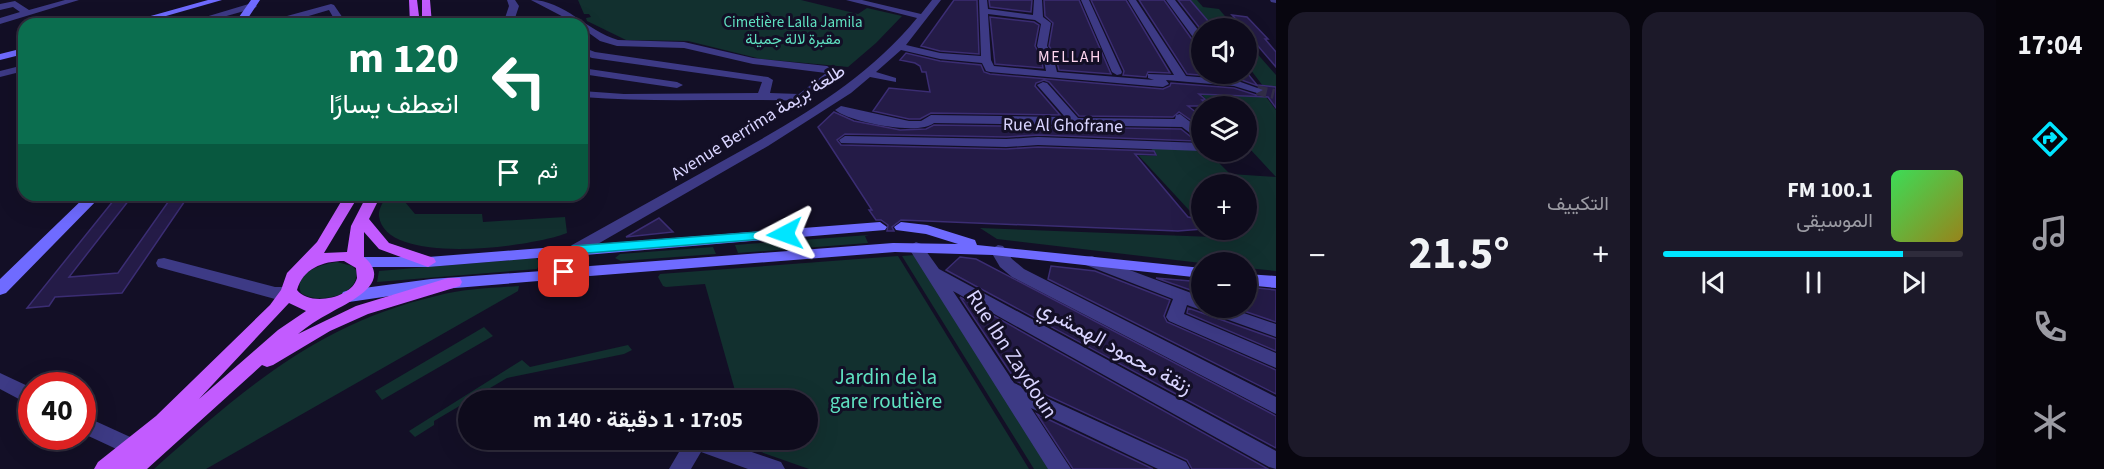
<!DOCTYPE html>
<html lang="ar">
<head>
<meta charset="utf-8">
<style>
	body { margin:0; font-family:"Source Sans 3",Vazirmatn,sans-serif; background:#1c1929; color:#f1f3f6; direction:rtl; height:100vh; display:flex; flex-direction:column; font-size:22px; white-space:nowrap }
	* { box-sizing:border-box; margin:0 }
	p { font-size:20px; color:#9b9ba3 }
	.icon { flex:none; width:33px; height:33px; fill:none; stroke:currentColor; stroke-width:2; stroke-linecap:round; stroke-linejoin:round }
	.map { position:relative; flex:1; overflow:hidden; direction:ltr }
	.sheet { display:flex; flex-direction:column; gap:12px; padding:12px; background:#08060f; width:720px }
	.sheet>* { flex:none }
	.guide { position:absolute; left:18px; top:18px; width:570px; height:183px; border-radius:18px; box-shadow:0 6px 24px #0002,0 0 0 2px #2e2b3b; direction:rtl; background:#0b6e4f; color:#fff; overflow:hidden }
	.fabs { position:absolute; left:1191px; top:18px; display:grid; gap:12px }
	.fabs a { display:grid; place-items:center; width:66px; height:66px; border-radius:50%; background:#0e0b1c; box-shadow:0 6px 24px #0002,0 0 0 2px #2e2b3b; font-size:30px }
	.speed { position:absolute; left:18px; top:372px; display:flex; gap:12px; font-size:30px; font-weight:700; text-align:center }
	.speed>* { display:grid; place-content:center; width:78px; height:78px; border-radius:50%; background:#0e0b1c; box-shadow:0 6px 24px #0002,0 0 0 2px #2e2b3b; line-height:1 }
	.speed .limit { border:9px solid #d22; background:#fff; color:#111 }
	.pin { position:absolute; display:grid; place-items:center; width:51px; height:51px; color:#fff; margin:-26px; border-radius:12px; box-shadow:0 3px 9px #0006 }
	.me { position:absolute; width:66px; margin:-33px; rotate:266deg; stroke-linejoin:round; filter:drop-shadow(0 0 4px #0008) }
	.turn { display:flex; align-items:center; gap:21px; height:126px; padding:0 30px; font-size:27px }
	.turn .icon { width:78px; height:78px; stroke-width:2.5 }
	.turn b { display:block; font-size:42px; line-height:51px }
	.then { display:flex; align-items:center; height:57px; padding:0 30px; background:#0003; gap:12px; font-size:22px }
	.big { font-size:45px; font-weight:700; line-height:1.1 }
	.sheet .widget { flex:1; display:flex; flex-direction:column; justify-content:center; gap:9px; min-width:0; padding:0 21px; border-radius:18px; background:#1c1929 }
	.song { display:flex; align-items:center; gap:18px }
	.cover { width:72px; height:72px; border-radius:9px; background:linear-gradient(135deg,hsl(130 70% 55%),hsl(50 70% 35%)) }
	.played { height:6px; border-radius:3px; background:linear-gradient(90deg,#00e5ff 80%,#2e2b3b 80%) }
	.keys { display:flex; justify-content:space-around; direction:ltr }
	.heat { display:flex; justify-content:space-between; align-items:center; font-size:33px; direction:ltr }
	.sheet .tiles { flex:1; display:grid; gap:12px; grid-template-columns:repeat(2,1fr) }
	.trip { position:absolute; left:458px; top:390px; width:360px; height:60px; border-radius:30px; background:#0e0b1c; box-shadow:0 6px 24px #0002,0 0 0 2px #2e2b3b; font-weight:700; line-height:60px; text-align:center; direction:rtl }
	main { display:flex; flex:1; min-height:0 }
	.dock { display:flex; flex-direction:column; width:108px; justify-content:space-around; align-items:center; background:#06040b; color:#9b9ba3 }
	.dock .icon { width:42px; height:42px }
	.dock .selected { color:#00e5ff }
	.dock b { font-size:27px; color:#f1f3f6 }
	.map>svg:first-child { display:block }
	.green { fill:#12302f }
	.building { fill:#241b47; stroke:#3b2d73; stroke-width:1.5 }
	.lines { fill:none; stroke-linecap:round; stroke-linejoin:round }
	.street-tunnel { stroke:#312d47; stroke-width:10; stroke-dasharray:10 5; stroke-linecap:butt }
	.street { fill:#3d3a85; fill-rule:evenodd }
	.secondary { fill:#6f6bff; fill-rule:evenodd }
	.primary { fill:#c25bff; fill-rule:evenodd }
	.route { fill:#00e5ff; stroke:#0095a6; stroke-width:1.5 }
	.labels { text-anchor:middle; stroke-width:6; stroke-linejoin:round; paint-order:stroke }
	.far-park-label { font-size:15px; fill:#5fe0c0; stroke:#130f26 }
	.far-neighbourhood-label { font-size:16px; letter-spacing:1.5px; fill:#ffd6f0; stroke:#130f26 }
	.street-label { font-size:18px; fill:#d9d4ff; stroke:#130f26 }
	.near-street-label { font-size:21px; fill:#d9d4ff; stroke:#130f26 }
	.near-park-label { font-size:21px; fill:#5fe0c0; stroke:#130f26 }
</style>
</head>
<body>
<main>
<nav class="dock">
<b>17:04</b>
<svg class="icon selected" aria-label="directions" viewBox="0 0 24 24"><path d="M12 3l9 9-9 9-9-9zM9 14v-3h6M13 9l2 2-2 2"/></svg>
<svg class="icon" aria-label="music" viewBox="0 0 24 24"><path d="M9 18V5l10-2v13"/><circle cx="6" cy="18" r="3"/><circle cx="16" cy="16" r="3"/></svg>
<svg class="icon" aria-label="phone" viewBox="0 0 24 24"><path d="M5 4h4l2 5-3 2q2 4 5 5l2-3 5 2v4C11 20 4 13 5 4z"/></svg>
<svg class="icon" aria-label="climate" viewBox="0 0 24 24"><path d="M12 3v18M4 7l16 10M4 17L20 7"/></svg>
</nav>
<section class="sheet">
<div class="tiles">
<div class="widget">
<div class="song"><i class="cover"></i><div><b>100.1 FM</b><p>الموسيقى</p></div></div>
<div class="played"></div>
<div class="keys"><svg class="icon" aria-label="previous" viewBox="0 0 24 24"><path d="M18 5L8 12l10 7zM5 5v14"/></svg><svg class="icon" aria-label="pause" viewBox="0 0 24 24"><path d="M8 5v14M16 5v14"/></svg><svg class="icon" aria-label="next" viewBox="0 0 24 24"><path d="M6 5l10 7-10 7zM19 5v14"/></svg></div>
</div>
<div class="widget"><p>التكييف</p>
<div class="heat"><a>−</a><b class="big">21.5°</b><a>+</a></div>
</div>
</div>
</section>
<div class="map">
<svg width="1276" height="469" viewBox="0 0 1276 469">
	<rect width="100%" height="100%" fill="#130f26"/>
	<path class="green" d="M578,0h223l57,14 9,-6 35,8 -26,27 -28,24 -87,-8 -73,-18 -62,-1 -39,-19 -1,-3 5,-1 -2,-3h-5z
		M1190,0h7l6,7 16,2 16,19h-22z
		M1246,41l30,34v12l-13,-1 -16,-21z
		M1200,93l66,4 10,13v161l-29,-3 -1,-6 -45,1 -204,-24 -17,-11 233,9 -6,-7h39v-46h-44l-1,39 -63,-68 19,1 -7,-9 47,1 8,8h7l18,18 46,3 -26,-28 -3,-1 -1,-42h-21l-6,-6 4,6h-12l-6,-5h13l-11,-1z
		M387,195h19l-1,7 10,12h67l1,8 82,-5 2,16c-31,13 -182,35 -188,-17 -1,-7 5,-15 8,-21z
		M869,235l-4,1 3,7 -130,10 -3,-8z
		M713,247l3,7 -95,7 -6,-3 5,-4z
		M915,255l136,214h-17l-132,-213z
		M898,256l131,213h-220l-82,-29h80v-40h-71l-2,-13 -29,-103 -39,3 -3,-1 -5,-9 2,-3z
		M536,258l4,5 -3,6 -160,13 2,-11z
		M337,262l15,4 4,4c5,26 -38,35 -55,23 -8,-20 20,-29 36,-31z
		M519,286l-1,5 -312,178h-52c89,-79 163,-145 282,-173 27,-7 55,-8 83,-10z
		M484,327l9,9 -111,64 -7,-9z
		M628,345l4,5 -8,4 -117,24 -73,43v4l-19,12 -6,-6 113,-71 8,7z"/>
	<path class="building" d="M954,0h23l2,54 -39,-3 -19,-5z
		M989,0h43l-1,12 -41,-5z
		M1044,0h35l32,74 -52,-4 -4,-15 -6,-9 4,-23 -8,-7z
		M1091,0h35l44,73 -22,-1 -2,5 -23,-2 1,-4z
		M1139,0h25l32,45 6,2v27h46l9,11 19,2v21l-8,-11 -69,-3 7,6h-4l6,6h-20l14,11v11l-23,-16 -6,5 -94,-1 -30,-34 -5,-2 -8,3 -1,3 25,29 -129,-2 -11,6h-11l-36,-8 16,-23 41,4 -4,-20h-4l-2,-6 -5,-3 -15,-3 6,-7 34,8 41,4 3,7 6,2 173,15 7,-3 1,-3 63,5 22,7 9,-4 -1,-3 -28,-10 -49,-4z
		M1178,0h12l24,28h-12v3z
		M1232,15l15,2 21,22h-3l11,13v15l-30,-35v-4h-2z
		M990,17l44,5 5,3 -4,21 6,11 2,11 -48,-4z
		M834,112l20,9 46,9 26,-1 8,-4 247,4 15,12 -158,-6 -32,2 -161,-3 -8,6 4,5 165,4 32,-2 116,4 2,4 -21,-1 53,63 5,1 9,11 -24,2 -277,-11 -9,7 2,4h-7l1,-6 -7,-5h-5l-7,-10h3l-54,-83z
		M118,195h15l-64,82 49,-4 55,-78h16l-67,98 -67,4 -6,9 -22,2z
		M659,218l14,14 -47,5z
		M960,257l16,2 300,157v32l-330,-178z
		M1051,266l44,5 75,29 -6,16 3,6 109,48v24l-228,-115z
		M1156,278l46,4v12z
		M1246,287l30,3v32l-41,-14h11z
		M960,297l308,172h-76l-5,-9 -171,-79z
		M1188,308l88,31v12l-89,-38z
		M1037,414l116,55h-80z"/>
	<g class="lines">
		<path class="street-tunnel" d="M1257,90l17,4"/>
		<path class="street" d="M65,0h14l-79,24v-6l20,-6 -7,-5 -13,3v-6l15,-3 14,9z
			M507,0h8l4,6 -6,18h-10l6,-18z
			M531,0c33,0 56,31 87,40l66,2 69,16 74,8 11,7 -36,28c-73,-3 -147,2 -220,-4v-6l42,3 134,-1 4,-11 -170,-24 -10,-4v-7l13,5 173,25 5,3 -3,13 29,1 27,-21 -73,-9 -69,-16 -67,-2 -17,-5 -18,-13v-4h-5z
			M846,0h16l59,14 11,-14h9l-35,45 34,8 41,3 -2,-56h8l1,9 45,6 1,-15h8l1,17 8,6 -4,23 6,10 4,16 97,8 -6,-2v-4l26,1 -46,-75h8l50,76 49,4 28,10 -6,3 -23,-7 -68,-6 3,4 -6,3 -173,-15 -4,-1 -4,-8 -42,-4 -39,-9 -25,22 20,6v4l-26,-5 -19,16 -83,53 -186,107h-10l-3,-4 3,-4c49,-27 98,-55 147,-82 72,-40 146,-81 198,-145zM988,14l47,6 6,4 -4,22 6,10 3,15 -52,-5 -3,-6z
			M1081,0h8l33,72 -1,2 -4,1 -5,-3z
			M1166,0h9l27,35v10l-4,-1z
			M1270,0h6v3l-5,-1z
			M252,3l5,3 -2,2 -57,16h-16z
			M331,4l3,1 13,19h-10l-8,-14 -34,10 1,4h-10l1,-8z
			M24,65v6l-24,6v-6z
			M582,68l95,14 6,3 -6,3 -95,-14z
			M1043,82l4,1 31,35 97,1 1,-4 4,-1 22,17v11l-20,-15 -248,-4c-15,13 -85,-1 -99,-13l6,-4 68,15h12l10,-6 134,2 -28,-32z
			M845,136l161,3 32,-2 164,6v8l-164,-6 -32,2 -165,-4 -2,-3z
			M916,242l5,2 18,25 337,182v18l-7,-2 -316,-176 61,92 172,79 4,7h-32l-127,-61 40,61h-23l-140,-222z
			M998,245l5,1 9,13 12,10 252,128v17l-264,-137 -12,-10 -10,-17z
			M1092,256l110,41v11h27l47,16v13l-89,-32 -3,9 92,39v15l-107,-47 -3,-4 7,-18 -87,-34 -2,-4 2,-4z
			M164,258l111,29h20l2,4 -2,4 -20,4 -117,-32 -2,-4 2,-4z
			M0,373l32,15v18l-32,-17z
			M82,415l57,26 3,6 -3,6 -7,3 -7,-3 -43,-20z
			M686,440h31l64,22 4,7h-37l-47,-17 -10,17h-22z"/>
		<path class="secondary" d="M208,0h14l-84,24h-16z
			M251,0h9l-16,24h-10z
			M24,48v6l-24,6v-6z
			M87,195h15l-96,98 -6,2v-16z
			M880,222l7,5 -2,3 -300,25 -8,-5 8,-5z
			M901,222l26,3 48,15 2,5 225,23v10l-209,-23 -98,-3 -305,24 -6,-1 -2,-4 2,-4 6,-1 303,-23 65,1 -32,-10 -30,-4 -2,-3z
			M568,246l8,5 -3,4 -145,12h-67l-8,-5 8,-5h67z
			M569,269l6,1 2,4 -2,4 -144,12 -82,12 -6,-2 -2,-4 2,-4 6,-2 82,-11z
			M1246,274l30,2v12l-30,-3z"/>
		<path class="primary" d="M409,0h8l3,24h-10z
			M422,0h8l2,24h-10z
			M345,195h14l-35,58 23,-1 4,-26 16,-31h14l-12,24 20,24 45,15 2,4 -8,5 -49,-18 -15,-17v25c31,26 -17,46 -34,56 -12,6 -22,13 -32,21l58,-28 92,-28h12l2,4 -2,4 -92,28 -38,17 -57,34 -6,2 -5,-2 -115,104h-53l4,-7 58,-46 114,-111 11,-15 6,-17 30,-31zM344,261l12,7c0,1 1,9 1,10 -5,20 -47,29 -60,12 6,-21 25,-29 47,-29zM289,303l17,8 -28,19 -79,69z"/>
	</g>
	<path class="route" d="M785,230l5,1 2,3 -2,3 -215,17 -9,7 5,11 -7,5 -5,-2 -8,-14 7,-10 15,-5z"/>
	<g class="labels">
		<g class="far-park-label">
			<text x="793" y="27">Cimetière Lalla Jamila<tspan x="793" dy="17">مقبرة لالة جميلة</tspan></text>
		</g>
		<g class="far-neighbourhood-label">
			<text x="1070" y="62">MELLAH</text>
		</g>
		<g class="street-label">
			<text transform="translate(758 122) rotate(-32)" y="6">Avenue Berrima طلعة بريمة</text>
			<text transform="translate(1063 125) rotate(1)" y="6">Rue Al Ghofrane</text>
		</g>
		<g class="near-street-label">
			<text transform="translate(1115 347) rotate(29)" y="7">زنقة محمود الهمشري</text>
			<text transform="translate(1012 354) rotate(57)" y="7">Rue Ibn Zaydoun</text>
		</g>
		<g class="near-park-label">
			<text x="886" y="384">Jardin de la<tspan x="886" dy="24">gare routière</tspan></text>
		</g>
	</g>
</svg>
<div class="fabs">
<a><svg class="icon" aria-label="sound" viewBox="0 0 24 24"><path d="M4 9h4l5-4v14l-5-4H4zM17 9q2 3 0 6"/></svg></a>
<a><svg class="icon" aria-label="layers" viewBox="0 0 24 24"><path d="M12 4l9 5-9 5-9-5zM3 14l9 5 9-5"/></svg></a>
<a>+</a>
<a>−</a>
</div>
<div class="speed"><div class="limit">40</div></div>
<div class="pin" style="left:564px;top:272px;background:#d93025"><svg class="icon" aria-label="arrive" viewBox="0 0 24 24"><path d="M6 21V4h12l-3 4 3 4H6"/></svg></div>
<svg class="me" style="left:785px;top:234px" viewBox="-20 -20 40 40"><path d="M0-17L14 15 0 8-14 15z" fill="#00e5ff" stroke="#fff" stroke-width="4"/></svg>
<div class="trip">17:05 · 1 دقيقة · 140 m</div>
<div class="guide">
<div class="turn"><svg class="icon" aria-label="left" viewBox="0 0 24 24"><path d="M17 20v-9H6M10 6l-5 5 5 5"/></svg><div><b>120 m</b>انعطف يسارًا</div></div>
<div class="then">ثم<svg class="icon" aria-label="arrive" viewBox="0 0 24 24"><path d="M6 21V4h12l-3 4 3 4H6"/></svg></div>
</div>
</div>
</main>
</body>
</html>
